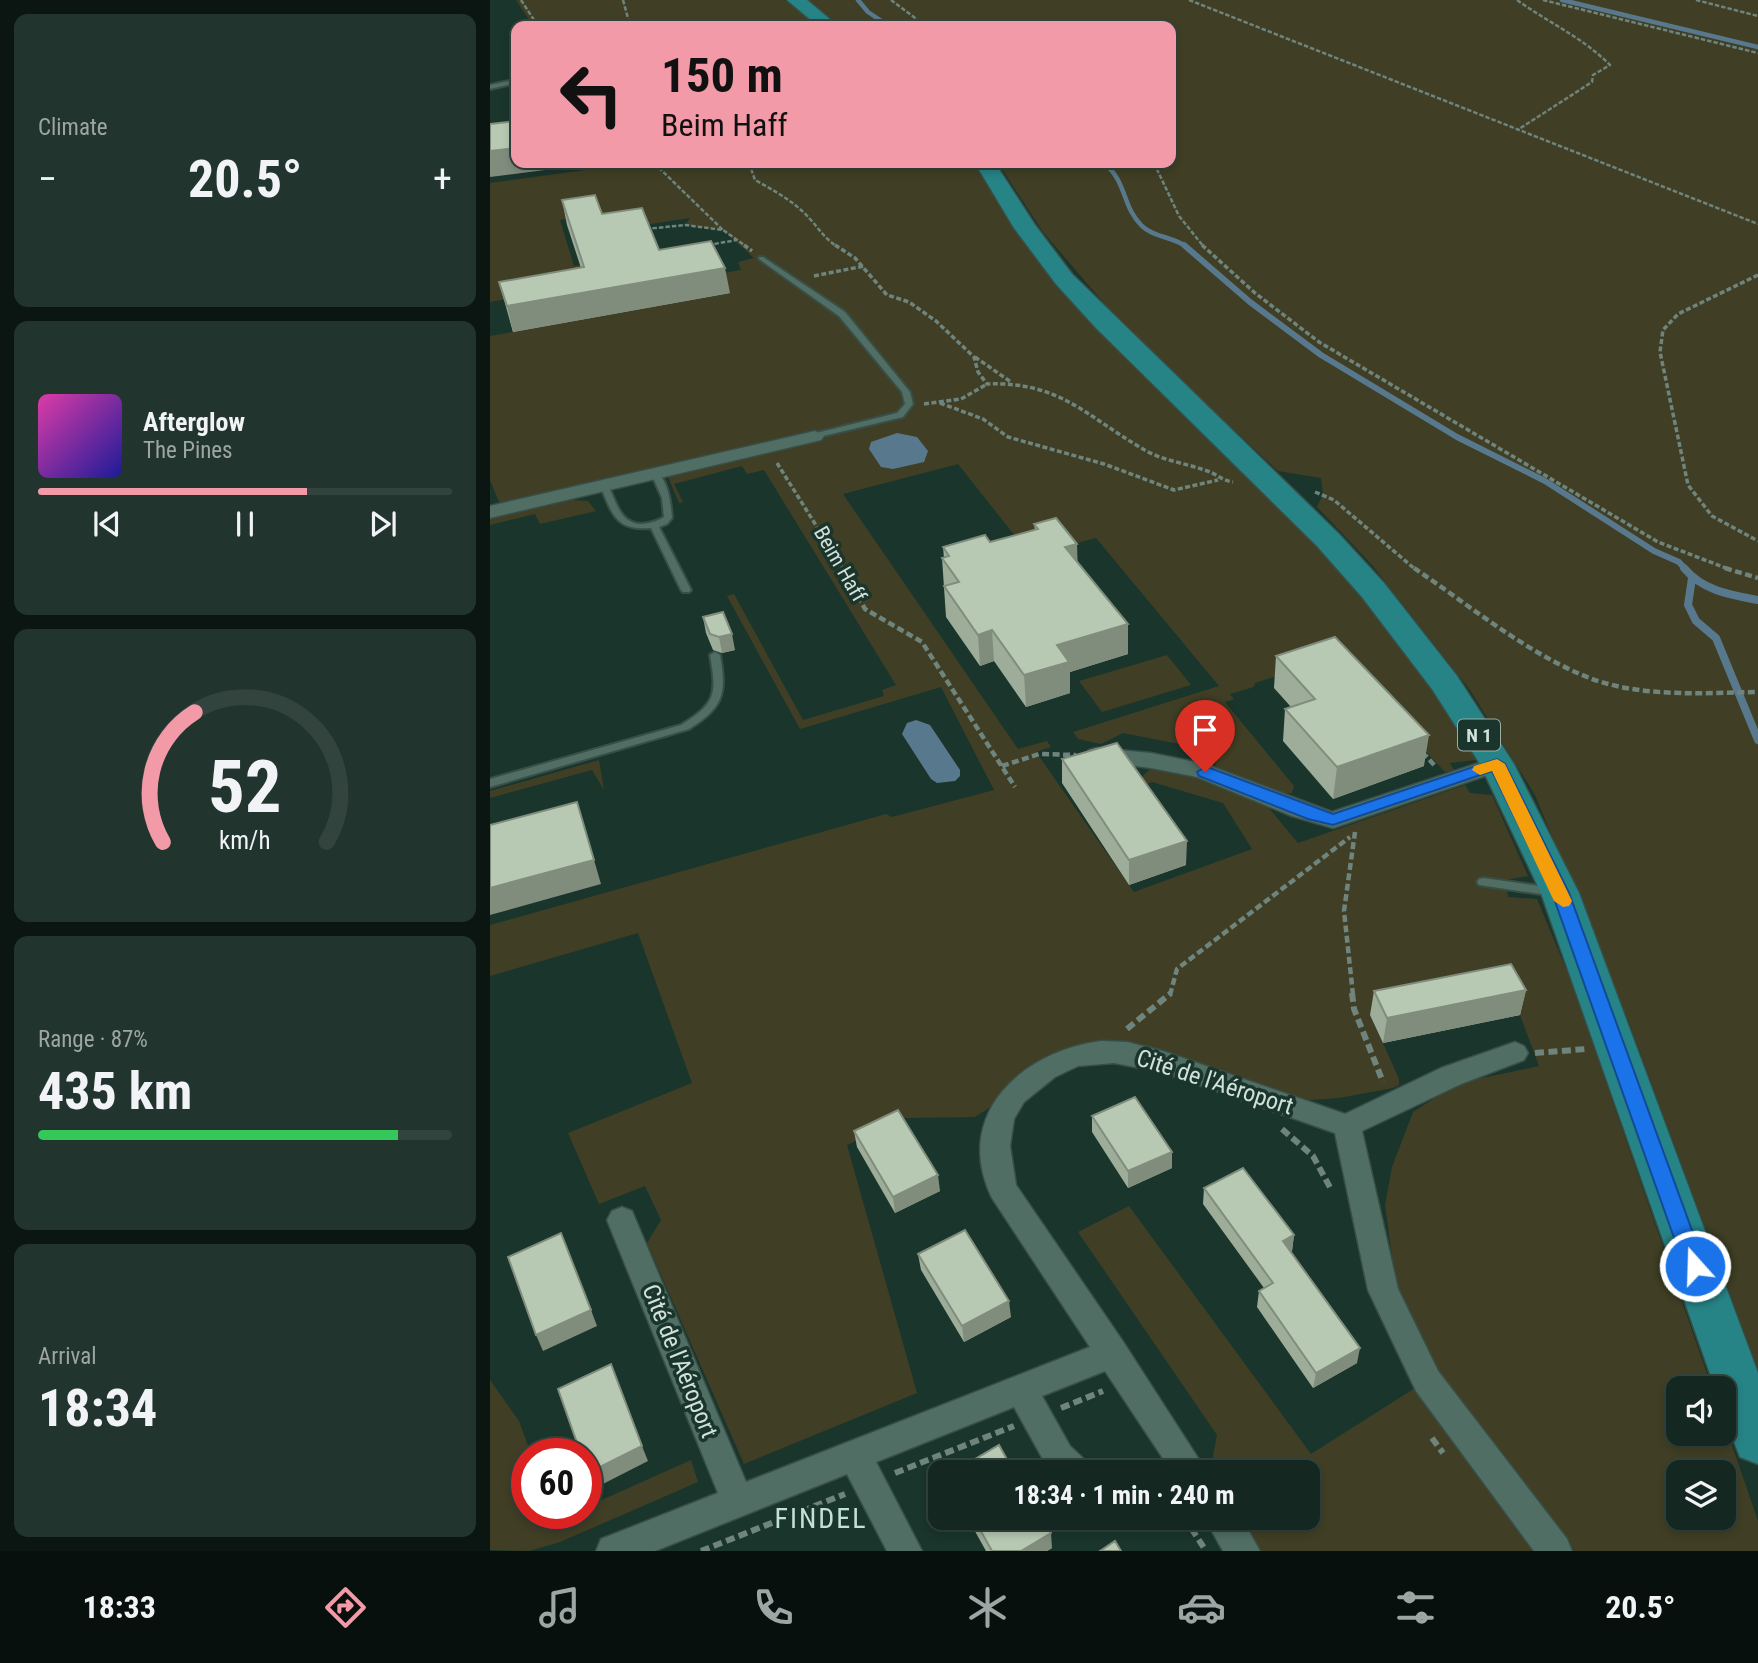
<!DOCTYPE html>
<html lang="en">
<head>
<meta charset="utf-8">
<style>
	body { margin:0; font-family:"Roboto Condensed",sans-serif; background:#21342e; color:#f1f3f6; height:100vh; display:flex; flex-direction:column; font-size:26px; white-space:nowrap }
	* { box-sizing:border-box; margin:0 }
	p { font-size:23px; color:#9da6a5 }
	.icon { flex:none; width:38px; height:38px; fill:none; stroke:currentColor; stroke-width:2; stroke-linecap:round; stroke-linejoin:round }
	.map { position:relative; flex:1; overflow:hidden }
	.details { display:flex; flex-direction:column; gap:14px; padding:14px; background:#0b1612; width:490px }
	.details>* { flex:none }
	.guide { position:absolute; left:21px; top:21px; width:665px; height:147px; border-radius:14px; box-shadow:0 4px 10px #0003,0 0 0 2px #33443f; background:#f39aa8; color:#111; overflow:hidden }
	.controls { position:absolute; left:1176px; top:1376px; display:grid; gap:14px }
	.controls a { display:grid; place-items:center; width:70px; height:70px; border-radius:14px; background:#142821; box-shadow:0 4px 10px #0003,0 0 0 2px #33443f; font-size:35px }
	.speed { position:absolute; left:21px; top:1438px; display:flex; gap:14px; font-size:35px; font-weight:700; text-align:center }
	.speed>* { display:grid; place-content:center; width:91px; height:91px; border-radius:50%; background:#142821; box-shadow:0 4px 10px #0003,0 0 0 2px #33443f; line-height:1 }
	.speed .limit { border:10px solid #d22; background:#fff; color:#111 }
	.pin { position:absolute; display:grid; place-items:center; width:60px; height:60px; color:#fff; margin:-72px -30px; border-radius:50% 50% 50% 0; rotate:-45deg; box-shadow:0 0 7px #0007 }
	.pin .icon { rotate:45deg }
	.me { position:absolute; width:77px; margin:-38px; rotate:340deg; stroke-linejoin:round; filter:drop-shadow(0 0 5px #0008) }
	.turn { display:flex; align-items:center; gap:24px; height:147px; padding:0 35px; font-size:32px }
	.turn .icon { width:91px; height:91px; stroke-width:2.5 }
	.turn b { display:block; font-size:49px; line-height:60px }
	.big { font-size:52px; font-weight:700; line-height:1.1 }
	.details .card { flex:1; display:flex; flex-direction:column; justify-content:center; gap:10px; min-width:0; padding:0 24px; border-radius:14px; background:#21342e }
	.details .dial { align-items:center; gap:0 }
	.dial svg { height:182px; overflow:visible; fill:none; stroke:#33443f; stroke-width:7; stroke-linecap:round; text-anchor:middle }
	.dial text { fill:#f1f3f6; stroke:none }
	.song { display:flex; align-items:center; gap:21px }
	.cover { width:84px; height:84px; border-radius:10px; background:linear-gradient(135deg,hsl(320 70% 55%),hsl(240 70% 35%)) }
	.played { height:7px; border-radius:4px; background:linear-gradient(90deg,#f39aa8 65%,#33443f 65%) }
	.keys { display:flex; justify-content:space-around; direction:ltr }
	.heat { display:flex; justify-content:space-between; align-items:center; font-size:38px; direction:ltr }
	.charge { height:10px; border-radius:5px; background:linear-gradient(90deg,#34c759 87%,#33443f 0) }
	.trip { position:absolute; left:438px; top:1460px; width:392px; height:70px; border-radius:14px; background:#142821; box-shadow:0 4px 10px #0003,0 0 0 2px #33443f; font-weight:700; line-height:70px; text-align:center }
	.tab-bar { display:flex; height:112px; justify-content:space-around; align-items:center; background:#08100d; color:#9da6a5 }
	.tab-bar .icon { width:49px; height:49px }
	.tab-bar .selected { color:#f39aa8 }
	.tab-bar b { font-size:32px; color:#f1f3f6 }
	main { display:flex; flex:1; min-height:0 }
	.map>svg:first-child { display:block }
	.green { fill:#403f25; fill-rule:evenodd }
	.water { fill:#58798d }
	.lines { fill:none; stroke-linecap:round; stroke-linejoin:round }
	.stream-far2 { stroke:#58798d; stroke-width:4.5 }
	.stream-far1 { stroke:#58798d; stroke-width:6 }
	.stream { stroke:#58798d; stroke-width:8 }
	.service-casing { stroke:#384f48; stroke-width:4 }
	.minor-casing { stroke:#384f48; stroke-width:3 }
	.primary-casing { stroke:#384f48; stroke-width:3 }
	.path-far3 { stroke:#6e847c; stroke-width:2.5; stroke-dasharray:4.5 2; stroke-linecap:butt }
	.path-far2 { stroke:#6e847c; stroke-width:3.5; stroke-dasharray:5 2.5; stroke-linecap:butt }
	.path-far1 { stroke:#6e847c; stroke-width:4.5; stroke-dasharray:7 3.5; stroke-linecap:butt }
	.path { stroke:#6e847c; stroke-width:6; stroke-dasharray:9 4.5; stroke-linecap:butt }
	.service { fill:#516e64; fill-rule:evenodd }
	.minor { fill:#516e64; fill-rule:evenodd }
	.primary { fill:#268486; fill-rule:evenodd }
	.wall { fill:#9dad99 }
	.shaded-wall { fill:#808d7d }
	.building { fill:#b7c9b2; stroke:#808d7d; stroke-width:2 }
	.route { fill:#1a73e8; stroke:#114b97; stroke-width:2 }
	.slow { fill:#f59e0b }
	.labels { text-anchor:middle; stroke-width:7; stroke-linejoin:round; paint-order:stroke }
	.shield { fill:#1a352c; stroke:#9bada6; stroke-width:2 }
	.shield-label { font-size:19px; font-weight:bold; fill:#d2e1db }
	.street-label { font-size:21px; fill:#d2e1db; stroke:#1a352c }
	.near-street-label { font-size:24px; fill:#d2e1db; stroke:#1a352c }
	.near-quarter-label { font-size:28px; letter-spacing:2px; fill:#c1e1d5; stroke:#1a352c }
</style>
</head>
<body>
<main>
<section class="details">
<div class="card"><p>Climate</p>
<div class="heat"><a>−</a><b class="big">20.5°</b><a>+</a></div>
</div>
<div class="card">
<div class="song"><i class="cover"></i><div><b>Afterglow</b><p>The Pines</p></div></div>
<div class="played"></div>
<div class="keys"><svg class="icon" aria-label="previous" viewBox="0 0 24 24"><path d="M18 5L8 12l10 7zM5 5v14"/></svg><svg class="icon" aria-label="pause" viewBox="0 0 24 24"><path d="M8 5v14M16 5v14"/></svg><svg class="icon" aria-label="next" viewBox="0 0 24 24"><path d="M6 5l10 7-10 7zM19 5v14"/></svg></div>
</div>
<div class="card dial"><svg viewBox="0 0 100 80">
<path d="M14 69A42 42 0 1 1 86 69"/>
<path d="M14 69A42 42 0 0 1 28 12" stroke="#f39aa8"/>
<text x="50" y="56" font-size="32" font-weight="700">52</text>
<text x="50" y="72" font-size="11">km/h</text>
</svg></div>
<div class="card"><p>Range · 87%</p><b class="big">435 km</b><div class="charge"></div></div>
<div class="card"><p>Arrival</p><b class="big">18:34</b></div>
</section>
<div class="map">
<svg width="1268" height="1551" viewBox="0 0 1268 1551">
	<rect width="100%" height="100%" fill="#1a352c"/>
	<path class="green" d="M26,0h268l36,26h-287z
		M318,0h950v1369l-129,-347 -94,-227 -65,-105 -98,-125 -55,-58 6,-13 -2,-16 -43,-7 -152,-142 -83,-97 -45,-69h173v-137h-330z
		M147,163h338l47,78 87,98 208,205 40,47 74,92 45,77 -26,3 4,7 -9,2 -108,-115 -82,26 -1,4 -24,7 4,5 -9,3 69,84 -2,7 -10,1 -67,-28 5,-14 -97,-19 -22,11 -23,-5 -5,-7 146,-46 -123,-148 -34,9 -43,-6 -61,-77 -115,30 175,255 29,-8 4,6 -15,5 98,140 118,-43 -29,-46 -71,-21 -7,3 -5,-6 10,-10 45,8 73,30 30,36 167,-58 5,8 22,2 36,81 -22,4 2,17 29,2 32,77 143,412h-34v45h46v-11l34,99v30h-498l-23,-34h70v-45h-97l7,-37 -139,-203 51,-26 182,248 115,-73 -30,-94 -11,-82 7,-38 21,-55 45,-29 81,-17 -19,-51 -15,-26 -134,27 28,63v6l-6,3 -54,10 -59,4 -168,-51 -94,38 -43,28 -71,1 -57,27 70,248 -173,71 -97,-221 14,-23 -16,-34 -46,18 -31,-71 124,-50 -54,-150 -148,43v-51l396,-111 6,3 102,-27 -53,-103 -141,42 -73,-133 7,-2 69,126 81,-24 -2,-6 14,-5 -132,-215 -17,4 -5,-8 -68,18 9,18 -4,1 -11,-26 43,-10 -4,-6 -205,48 -12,-29v-144l239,-43 -12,-19 24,-4 -3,-8 16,-4 -31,-28 -38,-5 5,-7 -59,9 -7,-16 -64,9 14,46 90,-15 -41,28 -133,23v-119zM1188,1472h46v45h-46z
		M82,500l16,1 8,10 -56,13 -5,-10 -45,11v-7z
		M677,655l24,30 -89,27 -23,-31z
		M109,760l5,30 -12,-20 -102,28v-7z
		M0,1380l29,41 12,33h-4v60h25l3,7 15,-7h16v-7l105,-47 7,22 -138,60 -31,9 -39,-1z"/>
	<path class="water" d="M407,433l20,4 11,14 -4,11 -31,7 -12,-2 -12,-18 2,-7z
		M426,720l14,5 30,45v6l-5,5 -18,2 -6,-4 -29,-45 5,-11z"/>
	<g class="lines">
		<path class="stream-far2" d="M368,0l10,12 21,14
			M1072,0l196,47
			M614,163c23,19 18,43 37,62 11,12 33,12 46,22"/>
		<path class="stream-far1" d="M694,245l66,57 71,53 136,82 88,44 109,70 25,11 7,8"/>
		<path class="stream" d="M1194,568c19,23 47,27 74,32
			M1202,578l-4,27 8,16 20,17 42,102"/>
		<g class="service-casing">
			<path id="service" d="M24,80l2,1v2l-26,6v-4z
				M269,257h4l82,55 65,80 3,12 -10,13 -88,21h-3v-4l85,-21 8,-9 -3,-12 -63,-76 -80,-57z
				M165,470c13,9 16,33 17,48l-5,6 -8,3 32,63 -2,2h-6l-2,-2 -30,-62c-36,3 -39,-15 -51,-43l4,-3 3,1c9,17 12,41 35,41 8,-1 14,-2 22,-7l-2,-19 -11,-25z
				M225,652l5,3c7,40 3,52 -31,74l-199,58v-8l191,-54c35,-22 36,-30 29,-70z
				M993,878l71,10 4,1 2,3 -2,3 -4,1 -75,-11 -2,-3 2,-3z"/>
		</g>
		<g class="minor-casing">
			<path id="minor" d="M325,431l9,5 -3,4 -331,78v-12z
				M607,748l54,5 54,11 127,48 165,-55 8,2 3,5 -3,5 -172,59 -41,-12 -95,-39 -46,-9 -62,-8 -3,-5 3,-5z
				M612,1041l25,1 36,9 182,63 96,-46 74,-26 9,4 4,7 -4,7 -63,24 -99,47 36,158 40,82 129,168 5,12h-38l-118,-160 -48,-101 -33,-157 -173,-61 -48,-9 -36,3 -23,11 -31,25 -10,17 -4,27 6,39 108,158 83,129h-35l-67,-101 -63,25 28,50 16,15 4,11h-40l-36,-65 -138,55 46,89h-35l-40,-77 -192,77h-59l5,-12 117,-46 -111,-273 5,-9 10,-4 10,4 114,271 344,-135 -98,-149c-41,-84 32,-148 110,-157z
				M714,1517h37l19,34h-37z"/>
		</g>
		<g class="primary-casing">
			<path id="primary" d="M297,0h20l31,26h-20z
				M485,163h20l40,62 37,49 267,260 45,49 73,93 57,88 65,129 179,480v91l-18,-7c-10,-24 -16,-43 -16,-69h-9l-174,-495 -61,-129 -48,-75 -70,-92 -45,-51 -221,-218 -40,-44 -42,-56z"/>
		</g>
		<path class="path-far3" d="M31,0l17,26
			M133,0l6,22 5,4
			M401,0l35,26
			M699,0l569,224
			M1027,0c32,23 65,37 93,65l-17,10 -1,7 -73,47
			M1053,0l215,53
			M1206,0l62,16
			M164,163l69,67
			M259,163l6,17c20,11 40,22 55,39 10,11 15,20 28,28
			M664,163l25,53 25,31
			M156,229l39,-4 38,5 24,17
			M218,245l29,-5"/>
		<path class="path-far2" d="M254,245l8,6
			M345,245l20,13 32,37 22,7 27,19 38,36 4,15 9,12c72,-3 99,32 156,65 17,11 42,14 61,21 12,3 16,10 29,12
			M712,245l53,48 64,49 339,200 73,28
			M1268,275l-80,39 -15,16 -3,22 28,133 24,31 46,25
			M324,276l50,-10
			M485,357l36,25
			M450,403l43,16 25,18 96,27 70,26 44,-10
			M434,404l37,-5 26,-15
			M287,463l67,107
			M825,492l19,8 82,70"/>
		<path class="path-far1" d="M353,568l22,41 57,33 93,145
			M924,568c55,37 111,84 173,109 53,21 115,16 171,15
			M1235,568l33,10
			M931,758l5,-2 9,10
			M512,766l37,-12 37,1
			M680,995l7,-26 173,-132
			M863,995l-9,-84 11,-79"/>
		<path class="path" d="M862,993l2,16 29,73
			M637,1029l44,-36
			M1045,1053l51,-4
			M792,1129l31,27 19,35
			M571,1408l42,-17
			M942,1438l11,15
			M405,1473l119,-47
			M694,1517l22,34
			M211,1551l144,-57"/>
		<use href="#service" class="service"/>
		<use href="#minor" class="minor"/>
		<use href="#primary" class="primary"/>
	</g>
	<path class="wall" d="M72,200l40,14 128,79 -217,39 -14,-50 82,-14 -14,-43z
		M544,524l43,38 51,92 -58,18v21l-44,14 -32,-46 -14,5 -34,-49 -4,-59h2l-1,-11 47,-5 45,-12z
		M213,617l32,33 -13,3 -9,-3 -7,-17z
		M786,656l148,110 -91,33 -50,-58 2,-32 6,-2 -17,-19z
		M572,759l124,106 -57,20 -67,-102z
		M1036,990l-6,25 -137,28 -13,-28 4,-24z
		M602,1116l80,52 -44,20 -36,-56z
		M364,1131l86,60 -45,22 -38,-66z
		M714,1188l90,47 -2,16h-1l66,112 -44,25 -56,-81 2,-16 5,-3 -61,-84z
		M428,1254l93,63 -47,25 -43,-72z
		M477,1517h74l11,31 -5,3h-61z"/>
	<path class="shaded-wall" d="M26,148v15h75l1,1 -102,13v-26z
		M235,268l5,25 -217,39 -6,-26z
		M587,544l1,31 -13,-28z
		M638,624v30l-58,18v21l-44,14 -2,-32 33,-30z
		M502,630l2,31 -14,5 -2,-31z
		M242,634l3,16 -13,3 -3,-16z
		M939,735l-5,31 -91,33 4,-32z
		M87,802l24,82 -111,31v-27z
		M697,841l-1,24 -57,20v-25z
		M1036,990l-6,25 -137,28 4,-25z
		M682,1152v16l-44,20v-17z
		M448,1175l2,16 -45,22 -2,-16z
		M804,1235l-2,16 -11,6 2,-16z
		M519,1301l2,16 -47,25 -2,-16z
		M101,1310l6,16 -54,25 -7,-16z
		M870,1348l-3,15 -44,25 3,-15z
		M152,1446l6,15 -53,27 -7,-15z
		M561,1533l1,15 -5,3h-26z"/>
	<path class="building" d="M26,121v27l-26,3v-27z
		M105,195l7,19 40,-6 17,42 52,-9 14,27 -218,38 -8,-24 85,-15 -22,-67z
		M566,518l21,26 -12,3 63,77 -71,21 12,17 -45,13 -32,-45 -14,5 -34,-49 15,-4 -17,-24 7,-2 -6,-9 42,-12 5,7 48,-13 -4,-5z
		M233,612l9,22 -13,3 -9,-3 -7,-17z
		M845,637l94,98 -92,32 -52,-58 30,-10 -39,-43z
		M627,743l70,98 -58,19 -67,-101z
		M87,802l17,58 -104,28v-63z
		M1021,964l15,26 -139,28 -13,-27z
		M645,1097l37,55 -44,19 -36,-55z
		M408,1110l40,65 -45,22 -39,-66z
		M753,1168l51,67 -11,6 77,107 -44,25 -57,-82 14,-8 -69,-95z
		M475,1230l44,71 -47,25 -44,-72z
		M71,1233l30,77 -55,25 -28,-78z
		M121,1364l31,82 -54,27 -2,-5v-14h-5l-23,-65z
		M509,1445l15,27h-61z
		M483,1517h68l10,16 -30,18h-29z
		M625,1541l6,10h-21z"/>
	<path class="route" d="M1007,759l8,5 64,129 136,373 -3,7 -7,3 -8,-3 -3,-7 -132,-373 -60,-122 -159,54 -25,-6 -109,-43 -2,-4 8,-5 5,1 123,46z"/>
	<path class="slow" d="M1007,759l8,5 67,137 -3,5 -6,1 -9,-6 -62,-130 -12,4 -8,-5 2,-4z"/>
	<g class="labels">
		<rect class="shield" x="968" y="719.5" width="42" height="31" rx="5"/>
		<g class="shield-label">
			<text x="989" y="742">N 1</text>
		</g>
		<g class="street-label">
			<text transform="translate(350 564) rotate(60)" y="7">Beim Haff</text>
		</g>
		<g class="near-street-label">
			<text transform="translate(725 1082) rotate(18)" y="8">Cité de l'Aéroport</text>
			<text transform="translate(190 1361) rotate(68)" y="8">Cité de l'Aéroport</text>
		</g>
		<g class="near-quarter-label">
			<text x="331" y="1528">FINDEL</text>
		</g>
	</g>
</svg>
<div class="controls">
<a><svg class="icon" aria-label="sound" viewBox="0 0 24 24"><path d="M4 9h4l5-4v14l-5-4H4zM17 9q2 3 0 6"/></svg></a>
<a><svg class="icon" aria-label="layers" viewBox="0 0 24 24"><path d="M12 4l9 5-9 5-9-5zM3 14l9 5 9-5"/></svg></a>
</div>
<div class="speed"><div class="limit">60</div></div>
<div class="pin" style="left:715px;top:772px;background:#d93025"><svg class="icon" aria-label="arrive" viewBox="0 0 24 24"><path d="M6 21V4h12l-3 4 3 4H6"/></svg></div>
<svg class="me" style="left:1205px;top:1266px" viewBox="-20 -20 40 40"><circle r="17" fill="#1a73e8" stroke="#fff" stroke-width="3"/><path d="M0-11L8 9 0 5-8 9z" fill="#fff"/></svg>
<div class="trip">18:34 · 1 min · 240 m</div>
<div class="guide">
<div class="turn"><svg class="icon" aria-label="left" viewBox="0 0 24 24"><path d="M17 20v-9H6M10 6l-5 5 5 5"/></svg><div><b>150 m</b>Beim Haff</div></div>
</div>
</div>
</main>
<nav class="tab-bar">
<b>18:33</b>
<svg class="icon selected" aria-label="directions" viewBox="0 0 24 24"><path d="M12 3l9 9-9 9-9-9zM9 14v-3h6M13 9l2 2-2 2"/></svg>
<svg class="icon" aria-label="music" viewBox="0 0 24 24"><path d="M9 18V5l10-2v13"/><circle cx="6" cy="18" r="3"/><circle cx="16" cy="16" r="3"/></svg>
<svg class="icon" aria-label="phone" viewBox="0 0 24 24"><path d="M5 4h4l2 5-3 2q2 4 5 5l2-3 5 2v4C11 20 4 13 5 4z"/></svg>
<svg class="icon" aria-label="climate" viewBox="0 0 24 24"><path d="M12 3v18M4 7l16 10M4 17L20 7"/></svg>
<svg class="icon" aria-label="car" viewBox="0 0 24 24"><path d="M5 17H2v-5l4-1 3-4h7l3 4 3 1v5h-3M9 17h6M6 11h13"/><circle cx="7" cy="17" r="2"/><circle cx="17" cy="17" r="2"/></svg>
<svg class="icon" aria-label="filters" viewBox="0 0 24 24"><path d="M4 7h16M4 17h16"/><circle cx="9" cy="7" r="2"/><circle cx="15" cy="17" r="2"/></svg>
<b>20.5°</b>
</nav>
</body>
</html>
